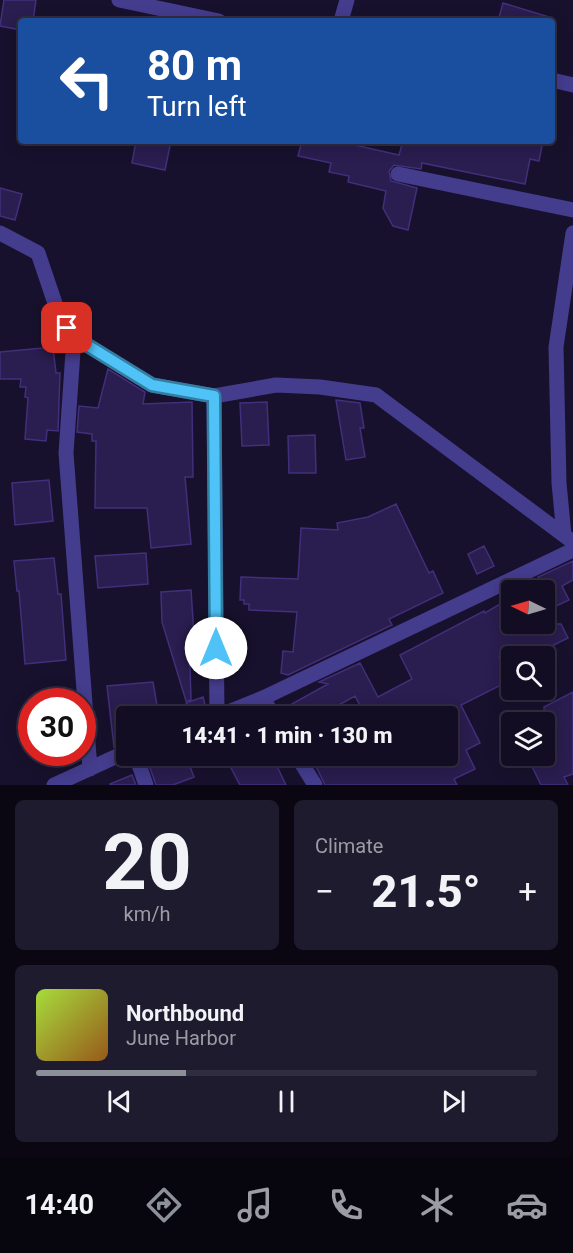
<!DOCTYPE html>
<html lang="en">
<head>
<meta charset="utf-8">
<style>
	body { margin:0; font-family:Roboto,sans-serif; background:#1f1b2f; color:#f1f3f6; height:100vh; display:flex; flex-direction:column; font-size:22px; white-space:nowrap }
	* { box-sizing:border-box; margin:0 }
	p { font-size:20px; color:#9c9ca5 }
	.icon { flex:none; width:33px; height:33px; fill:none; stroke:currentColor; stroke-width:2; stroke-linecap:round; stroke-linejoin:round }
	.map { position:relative; height:785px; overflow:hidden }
	.details { display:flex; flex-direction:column; gap:15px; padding:15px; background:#0a0713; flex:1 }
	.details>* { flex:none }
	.hud { position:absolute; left:18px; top:18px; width:537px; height:126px; border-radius:6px; box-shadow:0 3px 15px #0003,0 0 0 2px #312d40; background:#1a4fa0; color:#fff; overflow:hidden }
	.needle { width:39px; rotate:275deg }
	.buttons { position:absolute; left:501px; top:580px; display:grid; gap:12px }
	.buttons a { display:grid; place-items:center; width:54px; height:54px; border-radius:6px; background:#120d22; box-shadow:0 3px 15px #0003,0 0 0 2px #312d40; font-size:30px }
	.speed { position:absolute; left:18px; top:688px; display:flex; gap:12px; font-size:30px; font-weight:700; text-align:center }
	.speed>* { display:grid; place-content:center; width:78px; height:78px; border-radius:50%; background:#120d22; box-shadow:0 3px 15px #0003,0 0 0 2px #312d40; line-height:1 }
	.speed .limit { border:9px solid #d22; background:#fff; color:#111 }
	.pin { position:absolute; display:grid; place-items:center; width:51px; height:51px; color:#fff; margin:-26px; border-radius:12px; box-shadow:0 3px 9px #0006 }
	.me { position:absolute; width:66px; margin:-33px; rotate:0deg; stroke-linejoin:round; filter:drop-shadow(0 0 4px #0008) }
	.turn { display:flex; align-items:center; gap:21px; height:126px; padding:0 30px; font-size:27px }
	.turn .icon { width:78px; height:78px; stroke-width:2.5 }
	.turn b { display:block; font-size:42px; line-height:51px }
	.big { font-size:45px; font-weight:800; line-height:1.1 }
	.details .card { flex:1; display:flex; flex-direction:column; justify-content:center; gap:9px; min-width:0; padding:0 21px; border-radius:9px; background:#1f1b2f }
	.details .dial { align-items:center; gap:0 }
	.dial b { font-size:78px; line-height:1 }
	.song { display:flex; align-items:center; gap:18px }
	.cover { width:72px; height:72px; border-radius:9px; background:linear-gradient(135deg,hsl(80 70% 55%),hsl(30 70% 35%)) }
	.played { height:6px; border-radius:3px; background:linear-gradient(90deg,#8c9099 30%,#312d40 30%) }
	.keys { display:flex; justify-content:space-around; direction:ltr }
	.heat { display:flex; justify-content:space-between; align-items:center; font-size:33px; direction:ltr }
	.details .tiles { flex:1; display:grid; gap:15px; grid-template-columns:1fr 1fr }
	.card:last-child { grid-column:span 2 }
	.trip { position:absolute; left:116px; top:706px; width:342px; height:60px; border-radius:6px; background:#120d22; box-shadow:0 3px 15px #0003,0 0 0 2px #312d40; font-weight:800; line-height:60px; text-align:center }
	.menu { display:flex; height:96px; justify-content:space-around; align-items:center; background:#07050e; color:#9c9ca5 }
	.menu .icon { width:42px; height:42px }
	.menu .selected { color:#8c9099 }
	.menu b { font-size:27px; color:#f1f3f6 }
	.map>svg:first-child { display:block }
	.building { fill:#2a1d4f; stroke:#422f7b; stroke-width:1.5 }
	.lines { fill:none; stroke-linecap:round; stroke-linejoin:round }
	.minor { stroke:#443c8d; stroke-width:15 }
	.route-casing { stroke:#337fa1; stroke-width:15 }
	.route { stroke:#4fc3f7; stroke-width:10 }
</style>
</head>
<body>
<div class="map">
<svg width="573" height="785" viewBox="0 0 573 785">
	<rect width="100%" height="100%" fill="#18112d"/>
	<path class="building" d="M4,0h32l-3,21h-12v9l-21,-4z
		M503,3l46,14 -1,4h-50z
		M136,141h35l-6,29 -33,-7z
		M302,141h35l62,14 4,-14h140l-4,20 -9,-2 -5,25 -103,-21 -1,6 -27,-4 -5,6 2,10 26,7 -9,42 -15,-4 -10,-18 3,-17 -38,-9 1,-6 -20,-4 2,-9 -33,-7z
		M0,188l22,6 -7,26 -15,-4z
		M53,347l3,26h4l-2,58 -11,-1 -1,11 -21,-2 3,-41 -3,-1 1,-10h-6l1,-8h-21v-27z
		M108,369l37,23 -2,12 49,-2 1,75h-8l6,67 -40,4 -4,-40h-52l1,-67h-4v-7l-15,-2 2,-26 19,2z
		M336,400l24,3 4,25h-4l5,29 -19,3z
		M267,402l2,43 -27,1 -2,-43z
		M315,435l1,38h-27l-1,-37z
		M49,480l4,41 -38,4 -3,-42z
		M396,504l33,69 4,-2 10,22 -54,26 3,6 -104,50 -7,-2 2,-22 10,1 4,-40 -48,-2v-6h-5v-4h-4l1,-23 57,2 3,-51 37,2 -1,-7 31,-6z
		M484,546l10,20 -17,8 -9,-20z
		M146,553l2,31 -50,4 -3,-32z
		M54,558l4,36h3l5,66 -41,4 -6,-73h-2l-3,-30z
		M573,561v19l-11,6 7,14 -17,8 -14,-31z
		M191,590l3,45h-5l2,65 -5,1 -24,-79 -1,-30z
		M512,597v27h49l7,14 -38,19h-31l12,23 -50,25 19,38 -14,7 9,19 -21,10 3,6h-132l-14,-29h136v-39h-81l-11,-21 -38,21h-33l-3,-7 47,-26 -9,-2 41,-19 18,34 34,-18 -12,-24 84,-44 1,2z
		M153,682l6,35h-33v25l-12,5 -7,-61z
		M573,692v82l-9,3 4,8h-27l-13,-27 16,-2v-6l7,-2 -7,-11v-30z
		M203,697l4,16 -1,4h-16l-4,-14z
		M182,756h4l8,21 -21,8h-17l-6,-17z
		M255,756h17l14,29h-46l-9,-17z
		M132,775l4,10h-26v-1z"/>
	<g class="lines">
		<path class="minor" d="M119,0l100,21
			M341,21l6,-21
			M552,80l21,5
			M398,174l175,36
			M0,233l38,20 22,65 14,19 78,48 62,11 62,-11 44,2 56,8 197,147
			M74,337l-8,116 24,316
			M214,396l3,321
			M564,535l-5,-52 -3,-136 17,-114
			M263,698l11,19
			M216,717l47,-19 310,-148
			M136,756l10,29
			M297,756l18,29
			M54,785l72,-33"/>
	</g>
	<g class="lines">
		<g class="route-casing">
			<path id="route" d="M67,328l7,9 78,48 62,11 2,252"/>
		</g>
		<use href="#route" class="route"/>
	</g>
</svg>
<div class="buttons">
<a><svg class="needle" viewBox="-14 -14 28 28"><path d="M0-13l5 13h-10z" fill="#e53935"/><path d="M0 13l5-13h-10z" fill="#9c9ca5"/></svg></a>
<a><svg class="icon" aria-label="search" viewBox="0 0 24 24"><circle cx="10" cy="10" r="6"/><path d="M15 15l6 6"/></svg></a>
<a><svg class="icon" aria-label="layers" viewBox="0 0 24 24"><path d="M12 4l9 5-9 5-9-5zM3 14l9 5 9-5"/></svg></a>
</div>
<div class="speed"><div class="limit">30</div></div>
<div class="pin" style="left:67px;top:328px;background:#d93025"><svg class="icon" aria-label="arrive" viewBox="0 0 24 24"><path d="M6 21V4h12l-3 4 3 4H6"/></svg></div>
<svg class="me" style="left:216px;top:648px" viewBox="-20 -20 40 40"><circle r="19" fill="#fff"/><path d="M0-13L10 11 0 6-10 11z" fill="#4fc3f7"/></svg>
<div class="trip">14:41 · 1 min · 130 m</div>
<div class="hud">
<div class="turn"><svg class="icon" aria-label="left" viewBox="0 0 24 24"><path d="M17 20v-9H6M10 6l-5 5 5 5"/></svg><div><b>80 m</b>Turn left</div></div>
</div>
</div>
<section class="details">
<div class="tiles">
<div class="card dial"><b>20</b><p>km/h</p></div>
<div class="card"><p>Climate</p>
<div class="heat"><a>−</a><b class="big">21.5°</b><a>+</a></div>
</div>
<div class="card">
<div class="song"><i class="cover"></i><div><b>Northbound</b><p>June Harbor</p></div></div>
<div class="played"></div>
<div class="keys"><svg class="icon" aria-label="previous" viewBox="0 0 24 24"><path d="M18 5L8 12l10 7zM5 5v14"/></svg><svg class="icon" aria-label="pause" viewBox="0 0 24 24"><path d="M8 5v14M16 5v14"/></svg><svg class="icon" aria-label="next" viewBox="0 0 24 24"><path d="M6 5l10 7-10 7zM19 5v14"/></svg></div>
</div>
</div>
</section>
<nav class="menu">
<b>14:40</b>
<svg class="icon selected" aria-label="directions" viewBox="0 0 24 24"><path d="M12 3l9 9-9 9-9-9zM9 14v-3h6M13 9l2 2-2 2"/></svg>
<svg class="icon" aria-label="music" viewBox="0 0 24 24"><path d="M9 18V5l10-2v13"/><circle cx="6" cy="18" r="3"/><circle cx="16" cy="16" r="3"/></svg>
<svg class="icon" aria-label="phone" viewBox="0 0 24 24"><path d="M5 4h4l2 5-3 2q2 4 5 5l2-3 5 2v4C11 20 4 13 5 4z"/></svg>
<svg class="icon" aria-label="climate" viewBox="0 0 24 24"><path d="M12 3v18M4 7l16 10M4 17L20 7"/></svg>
<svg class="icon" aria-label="car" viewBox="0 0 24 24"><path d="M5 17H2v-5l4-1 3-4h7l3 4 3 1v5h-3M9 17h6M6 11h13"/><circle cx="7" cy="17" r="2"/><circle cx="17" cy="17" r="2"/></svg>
</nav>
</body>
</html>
